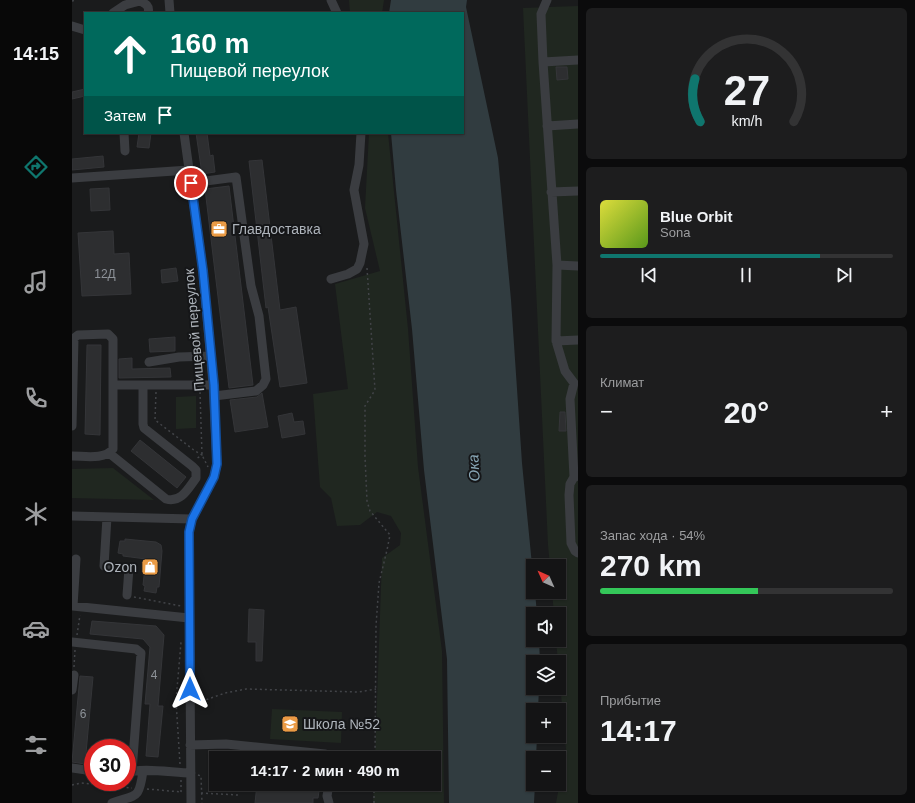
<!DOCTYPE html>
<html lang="ru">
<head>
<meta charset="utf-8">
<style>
	body { margin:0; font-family:Helvetica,sans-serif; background:#1d1d1e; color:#f1f3f6; height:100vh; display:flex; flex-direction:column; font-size:15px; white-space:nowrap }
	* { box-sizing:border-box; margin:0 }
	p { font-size:13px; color:#9d9ea0 }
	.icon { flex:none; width:22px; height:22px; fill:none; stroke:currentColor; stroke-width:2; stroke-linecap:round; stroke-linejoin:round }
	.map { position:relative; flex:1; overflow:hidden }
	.side { display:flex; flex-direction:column; gap:8px; padding:8px; background:#0b0b0c; width:337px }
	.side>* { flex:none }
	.banner { position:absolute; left:12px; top:12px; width:380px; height:122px; border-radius:0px; box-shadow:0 1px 3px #0004,0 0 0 1px #333334; background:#00695c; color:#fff; overflow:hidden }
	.needle { width:26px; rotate:315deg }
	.fabs { position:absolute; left:454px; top:559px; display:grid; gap:8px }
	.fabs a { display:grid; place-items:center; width:40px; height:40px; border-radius:0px; background:#141415; box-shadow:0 1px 3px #0004,0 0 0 1px #333334; font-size:20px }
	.speed { position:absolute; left:12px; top:739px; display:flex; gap:8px; font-size:20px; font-weight:700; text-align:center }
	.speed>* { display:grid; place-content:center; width:52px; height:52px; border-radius:50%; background:#141415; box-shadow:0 1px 3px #0004,0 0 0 1px #333334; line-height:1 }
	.speed .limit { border:6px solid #d22; background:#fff; color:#111 }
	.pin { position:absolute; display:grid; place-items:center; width:34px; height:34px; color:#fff; margin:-17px; border:2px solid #fff; border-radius:50%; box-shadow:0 1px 4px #0007 }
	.me { position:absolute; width:44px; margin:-22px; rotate:0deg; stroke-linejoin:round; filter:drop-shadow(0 0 3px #0008) }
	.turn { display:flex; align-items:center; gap:14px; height:84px; padding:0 20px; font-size:18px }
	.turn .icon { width:52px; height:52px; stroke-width:2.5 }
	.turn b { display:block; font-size:28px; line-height:34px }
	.then { display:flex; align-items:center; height:38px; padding:0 20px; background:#0003; gap:8px; font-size:15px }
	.big { font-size:30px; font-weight:800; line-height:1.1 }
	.side .card { flex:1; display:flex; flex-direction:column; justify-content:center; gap:6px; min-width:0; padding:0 14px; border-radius:6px; background:#1d1d1e }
	.side .dial { align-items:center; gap:0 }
	.dial svg { height:104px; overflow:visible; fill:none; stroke:#333334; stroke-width:7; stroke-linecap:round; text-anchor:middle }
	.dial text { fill:#f1f3f6; stroke:none }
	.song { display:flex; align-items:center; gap:12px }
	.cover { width:48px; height:48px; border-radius:6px; background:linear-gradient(135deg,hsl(60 70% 55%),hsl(90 70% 35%)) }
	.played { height:4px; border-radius:2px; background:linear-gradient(90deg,#0f766e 75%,#333334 75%) }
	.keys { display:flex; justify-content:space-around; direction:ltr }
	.heat { display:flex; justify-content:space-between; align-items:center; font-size:22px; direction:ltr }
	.charge { height:6px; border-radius:3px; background:linear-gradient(90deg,#34c759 54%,#333334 0) }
	.trip { position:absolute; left:137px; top:751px; width:232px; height:40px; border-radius:0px; background:#141415; box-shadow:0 1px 3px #0004,0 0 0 1px #333334; font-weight:800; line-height:40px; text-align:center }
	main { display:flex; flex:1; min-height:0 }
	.tabs { display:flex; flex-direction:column; width:72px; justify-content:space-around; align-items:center; background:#080808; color:#9d9ea0 }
	.tabs .icon { width:28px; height:28px }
	.tabs .on { color:#0f766e }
	.tabs b { font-size:18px; color:#f1f3f6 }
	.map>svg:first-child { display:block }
	.green { fill:#202720 }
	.water { fill:#313c40 }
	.building { fill:#2d2e30; stroke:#343538 }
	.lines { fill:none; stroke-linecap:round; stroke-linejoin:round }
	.path { stroke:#424448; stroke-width:1.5; stroke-dasharray:2 3; stroke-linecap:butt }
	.minor { stroke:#3b3d41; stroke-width:9 }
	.route-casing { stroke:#114b97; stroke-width:10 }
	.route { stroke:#1a73e8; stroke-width:7 }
	.labels { text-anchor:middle; stroke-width:4; stroke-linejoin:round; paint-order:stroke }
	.number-label { font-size:12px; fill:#8d9298 }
	.poi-label { font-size:14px; fill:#aeb4bb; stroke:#151618; text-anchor:start }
	.street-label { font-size:14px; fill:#aeb4bb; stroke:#151618 }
	.water-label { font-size:15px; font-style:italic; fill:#87a5b4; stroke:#151618 }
</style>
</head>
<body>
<main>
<nav class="tabs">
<b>14:15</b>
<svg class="icon on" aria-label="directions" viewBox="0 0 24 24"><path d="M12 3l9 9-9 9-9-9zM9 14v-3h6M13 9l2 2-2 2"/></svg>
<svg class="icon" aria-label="music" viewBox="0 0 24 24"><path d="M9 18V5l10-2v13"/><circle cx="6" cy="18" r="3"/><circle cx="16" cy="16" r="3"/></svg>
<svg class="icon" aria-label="phone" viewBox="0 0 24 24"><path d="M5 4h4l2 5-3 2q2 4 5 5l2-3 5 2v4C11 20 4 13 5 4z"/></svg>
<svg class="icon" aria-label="climate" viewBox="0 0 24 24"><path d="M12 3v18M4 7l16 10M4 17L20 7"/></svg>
<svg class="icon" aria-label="car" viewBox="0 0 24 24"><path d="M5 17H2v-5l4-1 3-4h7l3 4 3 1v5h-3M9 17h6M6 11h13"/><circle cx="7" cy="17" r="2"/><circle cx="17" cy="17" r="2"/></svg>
<svg class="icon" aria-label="filters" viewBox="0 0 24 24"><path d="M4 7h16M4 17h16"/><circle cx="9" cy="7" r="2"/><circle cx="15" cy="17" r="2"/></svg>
</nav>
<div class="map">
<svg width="506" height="803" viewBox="0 0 506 803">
	<rect width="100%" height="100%" fill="#1a1b1c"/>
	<path class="green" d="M277,0h35l-2,13h-32z
		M506,6v797h-22l10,-54 -10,-109h3v-26h-5l-2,-22h7v-26h-9l-2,-21 -25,-537z
		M297,133h19l20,196 10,138 24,184 2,152h-71l1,-19h60v-26h-59l7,-200 18,-13 1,-12 -10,-17 -14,-4 -17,13 -23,1 -6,-28 -11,-11 -7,-93 35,-5 -13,-105 45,-13 -15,-63z
		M124,396v32l-20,1v-32z
		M41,468l41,32 -82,-2v-29z
		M200,709l70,3 -1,31 -71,-4z"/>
	<path class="water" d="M319,0h76l-1,7 32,151 13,142 11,163 11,112v17h2l2,22h-4v26h6l1,22h-7v26h6l-1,22h-5v26h4l-1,22h-3v26h2l-1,19h-85l-2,-144 -23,-189 -12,-141 -16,-139 -5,-57h72v-120h-74z"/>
	<path class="building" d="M484,67h11l1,12 -11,1z
		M13,89v7l-13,3v-7z
		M67,133h12l-2,15 -12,-1z
		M124,133h11l3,23 3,-1 2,17 -13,2z
		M31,156l1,11 -32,3v-11z
		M190,160l18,150 16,-3 11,76 -27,4 -12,-80 -2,1 -17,-147z
		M157,186l24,199 -24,3 -24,-199z
		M37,188l1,22 -19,1 -1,-22z
		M41,231l1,23 15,-1 2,41 -49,2 -4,-63z
		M104,268l2,13 -16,2 -1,-13z
		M103,337v14l-25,1 -1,-13z
		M15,345h14l-1,90 -15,-1z
		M60,358v11l38,-1 1,9 -52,1v-19z
		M190,393l6,34 -33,5 -5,-32 27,-3z
		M488,412h5l1,19h-7z
		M220,413l2,9 9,-1 2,13 -23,4 -4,-22z
		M68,440l46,37 -9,11 -46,-37z
		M53,539l31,3 5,3 1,6 -3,36h-2l-1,6 -12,-2 1,-5 -2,-1 3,-26 -23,-3v-2l-5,-1 2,-12h5z
		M177,609l15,1 -2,51h-6v-19h-8z
		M20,621l64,5 8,9 -6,71h5l-5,51 -12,-1 4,-52h-5l5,-57 -7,-8 -53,-5z
		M8,676l13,1 -8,87 -13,-2z
		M185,784h63l-2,14h-5v5h-58z"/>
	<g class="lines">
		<path class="path" d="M0,1l4,-1
			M295,268l8,122 -10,16v50l2,45 3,10 20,24 -3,15 -8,33 -3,43 -1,132
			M84,392l-1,28 40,31 7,4 -6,4
			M128,392l2,63 6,12
			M62,597l47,9
			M5,635l3,-20
			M2,667l1,-17
			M125,703l28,-10 21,-4 113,3 17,-3
			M108,764l-4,-63 5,-59
			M126,775l3,1 1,27
			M109,780v12
			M0,785l9,-2 51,5
			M75,789l35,3
			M129,793l37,2
			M302,803v-19"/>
		<path class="minor" d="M97,0l1,13
			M259,0l6,13
			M41,13l12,-8 15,-4c6,3 10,5 8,12
			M0,26l13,4
			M506,60l-35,2 14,203 -1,76 9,30 9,12 -4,16 4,78 4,-1
			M471,62l-2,-48 6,-14
			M475,126l31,-2
			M52,133l1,18
			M112,133l19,138 10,114 4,79 -3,13 -22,42 -3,13 2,271
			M0,178l117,-8
			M119,183l45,-6 15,109 8,30 7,63 -3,6 -7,6 -42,5
			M479,192l27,-1
			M485,265l21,1
			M259,279l17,-5 9,-5 3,-6 4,-19 -10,-54 5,-25 2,-32
			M484,341l22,-1
			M77,362l30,-5 31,-1
			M42,385h99
			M0,426l2,-88 4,-3 30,-1 5,5v110c-9,11 -28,7 -41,7
			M37,453l57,46c15,4 22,-10 30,-21v-8l-4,-4 -48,-38 -1,-4v-39
			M502,477l-4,7 -1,11 2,48 4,8 3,2
			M0,516l120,3
			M35,517l-3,49 25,2 -2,27
			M0,606l117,12
			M1,606l3,-47
			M0,642l64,7 5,4 -9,118
			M0,690l2,-15
			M118,745l36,-1 99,10 5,4
			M0,768l21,3
			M55,773c14,-6 47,0 64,0
			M40,803c25,-9 27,-3 31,-32
			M257,803l-2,-7 2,-12"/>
	</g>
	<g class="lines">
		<g class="route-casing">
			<path id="route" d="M118,689l-1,-157 3,-13 22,-42 3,-13 -3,-79 -11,-114 -12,-88"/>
		</g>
		<use href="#route" class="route"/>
	</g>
	<defs>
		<g id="office-square" transform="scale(0.9)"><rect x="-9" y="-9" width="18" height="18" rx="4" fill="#ea9b45" stroke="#151618"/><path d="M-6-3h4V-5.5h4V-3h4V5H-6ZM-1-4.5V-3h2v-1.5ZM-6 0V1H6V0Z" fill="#fff"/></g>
		<g id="shop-square" transform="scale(0.9)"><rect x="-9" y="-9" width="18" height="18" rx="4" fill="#ea9b45" stroke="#151618"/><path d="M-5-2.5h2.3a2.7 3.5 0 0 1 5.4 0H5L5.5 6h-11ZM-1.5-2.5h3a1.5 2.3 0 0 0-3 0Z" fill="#fff"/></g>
		<g id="school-square" transform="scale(0.9)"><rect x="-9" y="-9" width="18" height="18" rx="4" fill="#ea9b45" stroke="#151618"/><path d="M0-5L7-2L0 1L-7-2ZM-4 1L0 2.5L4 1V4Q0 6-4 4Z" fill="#fff"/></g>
	</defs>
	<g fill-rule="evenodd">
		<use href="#office-square" x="147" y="229"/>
		<use href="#shop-square" x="78" y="567"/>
		<use href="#school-square" x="218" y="724"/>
	</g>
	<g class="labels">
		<g class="number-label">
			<text x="33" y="278">12Д</text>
			<text x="82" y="679">4</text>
			<text x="11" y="718">6</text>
		</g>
		<g class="poi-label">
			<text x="160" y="234">Главдоставка</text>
			<text x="65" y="572" text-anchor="end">Ozon</text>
			<text x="231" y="729">Школа №52</text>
		</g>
		<g class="street-label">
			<text transform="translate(122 330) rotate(-95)" y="5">Пищевой переулок</text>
		</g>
		<g class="water-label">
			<text transform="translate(402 468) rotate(-93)" y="5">Ока</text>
		</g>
	</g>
</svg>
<div class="fabs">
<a><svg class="needle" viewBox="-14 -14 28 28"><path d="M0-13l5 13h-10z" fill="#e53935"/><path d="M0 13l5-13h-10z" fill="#9d9ea0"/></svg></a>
<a><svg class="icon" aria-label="sound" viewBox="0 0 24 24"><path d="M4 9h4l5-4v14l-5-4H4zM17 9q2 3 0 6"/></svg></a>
<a><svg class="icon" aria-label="layers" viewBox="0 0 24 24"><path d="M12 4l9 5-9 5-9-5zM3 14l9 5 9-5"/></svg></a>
<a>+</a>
<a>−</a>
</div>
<div class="speed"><div class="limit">30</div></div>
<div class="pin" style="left:119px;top:183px;background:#d93025"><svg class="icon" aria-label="arrive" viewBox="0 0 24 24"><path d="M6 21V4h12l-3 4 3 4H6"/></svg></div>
<svg class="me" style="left:118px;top:689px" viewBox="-20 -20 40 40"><path d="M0-17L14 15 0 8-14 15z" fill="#1a73e8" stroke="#fff" stroke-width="4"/></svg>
<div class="trip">14:17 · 2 мин · 490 m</div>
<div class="banner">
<div class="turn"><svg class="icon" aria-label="ahead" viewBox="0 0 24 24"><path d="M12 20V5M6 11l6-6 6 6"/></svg><div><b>160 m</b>Пищевой переулок</div></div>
<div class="then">Затем<svg class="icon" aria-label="arrive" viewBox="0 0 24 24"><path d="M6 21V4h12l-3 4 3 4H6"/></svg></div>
</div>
</div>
<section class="side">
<div class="card dial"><svg viewBox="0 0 100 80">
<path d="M14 69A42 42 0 1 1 86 69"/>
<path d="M14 69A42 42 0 0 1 10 36" stroke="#0f766e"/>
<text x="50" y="56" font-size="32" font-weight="700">27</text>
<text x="50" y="72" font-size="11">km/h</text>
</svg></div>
<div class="card">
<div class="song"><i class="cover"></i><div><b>Blue Orbit</b><p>Sona</p></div></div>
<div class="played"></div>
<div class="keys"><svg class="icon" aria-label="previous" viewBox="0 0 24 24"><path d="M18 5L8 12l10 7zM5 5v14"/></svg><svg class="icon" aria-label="pause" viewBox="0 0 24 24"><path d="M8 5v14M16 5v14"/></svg><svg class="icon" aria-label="next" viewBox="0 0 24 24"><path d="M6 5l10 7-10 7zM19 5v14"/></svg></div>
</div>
<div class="card"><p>Климат</p>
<div class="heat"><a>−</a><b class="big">20°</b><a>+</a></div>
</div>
<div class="card"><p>Запас хода · 54%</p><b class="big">270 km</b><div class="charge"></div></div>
<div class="card"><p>Прибытие</p><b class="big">14:17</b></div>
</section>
</main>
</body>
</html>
